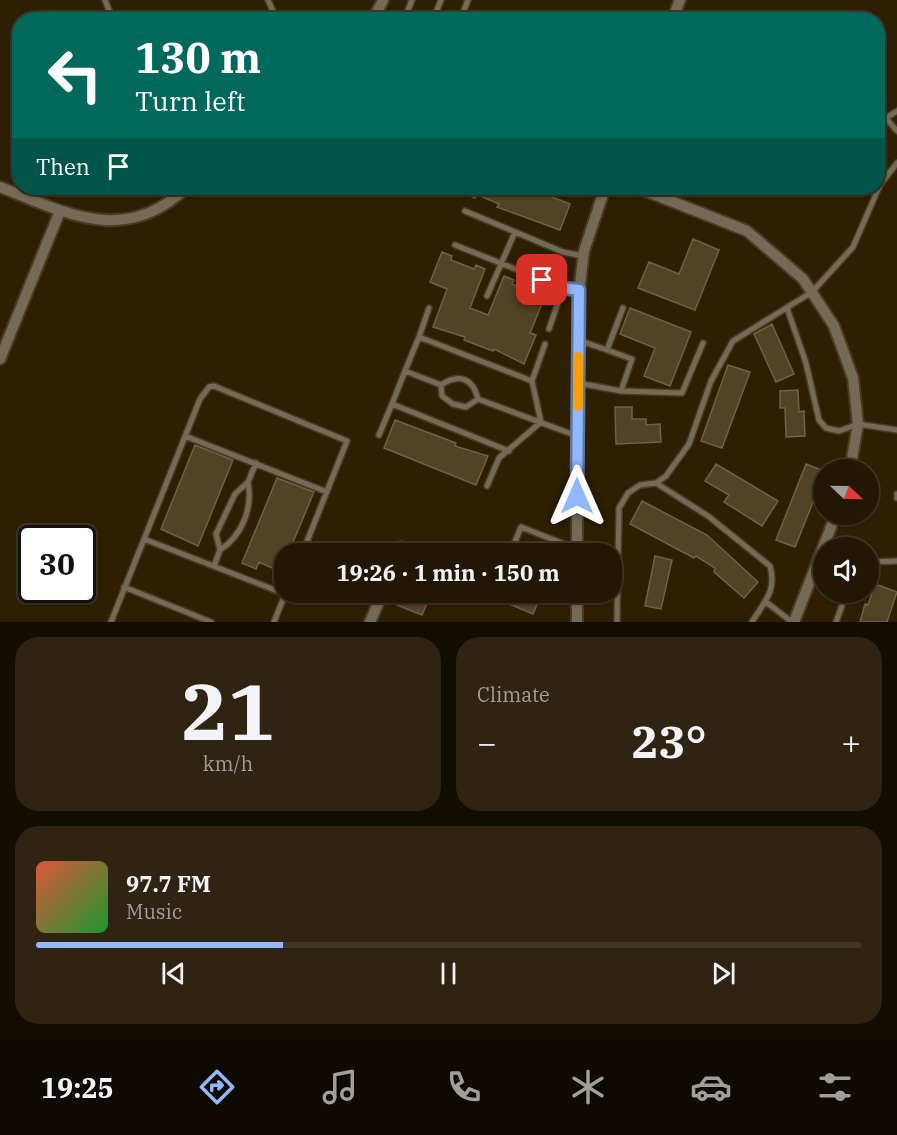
<!DOCTYPE html>
<html lang="en">
<head>
<meta charset="utf-8">
<style>
	body { margin:0; font-family:"IBM Plex Serif",serif; background:#2e2411; color:#f1f3f6; height:100vh; display:flex; flex-direction:column; font-size:22px; white-space:nowrap }
	* { box-sizing:border-box; margin:0 }
	p { font-size:20px; color:#a29f99 }
	.icon { flex:none; width:33px; height:33px; fill:none; stroke:currentColor; stroke-width:2; stroke-linecap:round; stroke-linejoin:round }
	.map { position:relative; height:622px; overflow:hidden }
	.side { display:flex; flex-direction:column; gap:15px; padding:15px; background:#130d01; flex:1 }
	.side>* { flex:none }
	.top-card { position:absolute; left:12px; top:12px; width:873px; height:183px; border-radius:24px; box-shadow:0 2px 4px #0004,0 0 0 2px #3f3624; background:#00695c; color:#fff; overflow:hidden }
	.needle { width:39px; rotate:112deg }
	.buttons { position:absolute; left:813px; top:459px; display:grid; gap:12px }
	.buttons a { display:grid; place-items:center; width:66px; height:66px; border-radius:50%; background:#221702; box-shadow:0 2px 4px #0004,0 0 0 2px #3f3624; font-size:30px }
	.speed { position:absolute; left:18px; top:525px; display:flex; gap:12px; font-size:30px; font-weight:700; text-align:center }
	.speed>* { display:grid; place-content:center; width:78px; height:78px; border-radius:50%; background:#221702; box-shadow:0 2px 4px #0004,0 0 0 2px #3f3624; line-height:1 }
	.speed .limit { border:3px solid #111; border-radius:9px; background:#fff; color:#111 }
	.pin { position:absolute; display:grid; place-items:center; width:51px; height:51px; color:#fff; margin:-26px; border-radius:12px; box-shadow:0 3px 9px #0006 }
	.me { position:absolute; width:66px; margin:-33px; rotate:0deg; stroke-linejoin:round; filter:drop-shadow(0 0 4px #0008) }
	.turn { display:flex; align-items:center; gap:21px; height:126px; padding:0 24px; font-size:27px }
	.turn .icon { width:78px; height:78px; stroke-width:2.5 }
	.turn b { display:block; font-size:42px; line-height:51px }
	.then { display:flex; align-items:center; height:57px; padding:0 24px; background:#0003; gap:12px; font-size:22px }
	.big { font-size:45px; font-weight:800; line-height:1.1 }
	.side .tile { flex:1; display:flex; flex-direction:column; justify-content:center; gap:9px; min-width:0; padding:0 21px; border-radius:24px; background:#2e2411 }
	.side .dial { align-items:center; gap:0 }
	.dial b { font-size:78px; line-height:1 }
	.song { display:flex; align-items:center; gap:18px }
	.cover { width:72px; height:72px; border-radius:9px; background:linear-gradient(135deg,hsl(10 70% 55%),hsl(130 70% 35%)) }
	.played { height:6px; border-radius:3px; background:linear-gradient(90deg,#91b8fd 30%,#3f3624 30%) }
	.keys { display:flex; justify-content:space-around; direction:ltr }
	.heat { display:flex; justify-content:space-between; align-items:center; font-size:33px; direction:ltr }
	.side .tiles { flex:1; display:grid; gap:15px; grid-template-columns:1fr 1fr }
	.tile:last-child { grid-column:span 2 }
	.trip { position:absolute; left:274px; top:543px; width:348px; height:60px; border-radius:24px; background:#221702; box-shadow:0 2px 4px #0004,0 0 0 2px #3f3624; font-weight:800; line-height:60px; text-align:center }
	.menu { display:flex; height:96px; justify-content:space-around; align-items:center; background:#0e0901; color:#a29f99 }
	.menu .icon { width:42px; height:42px }
	.menu .selected { color:#91b8fd }
	.menu b { font-size:27px; color:#f1f3f6 }
	.map>svg:first-child { display:block }
	.building { fill:#534326; stroke:#726143; stroke-width:1.5 }
	.lines { fill:none; stroke-linecap:round; stroke-linejoin:round }
	.lane-casing { stroke:#4a3c21; stroke-width:8 }
	.street-casing { stroke:#4a3c21; stroke-width:14 }
	.lane { stroke:#756a58; stroke-width:5 }
	.street { stroke:#756a58; stroke-width:10 }
	.route-casing { stroke:#5e78a4; stroke-width:15 }
	.route { stroke:#91b8fd; stroke-width:10 }
	.slow { stroke:#f59e0b; stroke-width:10 }
</style>
</head>
<body>
<div class="map">
<svg width="897" height="622" viewBox="0 0 897 622">
	<rect width="100%" height="100%" fill="#2e1f02"/>
	<path class="building" d="M460,188h69l41,16 -10,26 -63,-23 2,-3 -23,-10 -1,4 -10,-4 1,-4z
		M693,239l26,11 -24,60 -57,-22 11,-26 30,12z
		M442,252l10,4 -1,4 23,9 2,-4 9,4 -15,39 18,7 16,-39 10,4 -2,4 23,9 2,-3 9,4 -16,39 6,2 -12,29 -30,-15 -1,2 -29,-11 1,-3 -32,-10 14,-38 -17,-7z
		M630,308l61,24 -21,54 -26,-10 11,-28 -35,-14z
		M772,324l22,50 -18,8 -22,-48z
		M728,365l22,7 -28,76 -21,-7z
		M798,390l1,22 5,-1 1,25 -19,1 -1,-29h-5v-17z
		M615,407h17v12h14v6l14,-1 1,18 -45,2z
		M395,420l61,23 -1,3 33,10 -12,29 -92,-37z
		M195,445l38,15 -35,86 -37,-17z
		M716,464l62,37 -16,25 -38,-24 5,-7 -24,-14z
		M806,464l18,7v4l-29,72 -19,-7z
		M277,478l37,14 -26,62h-3l-4,18 -22,-10 -3,7 -14,-6z
		M642,501l65,34 51,47 -14,16 -30,-26 1,-4 -19,-12 -2,2 -64,-34z
		M655,556l17,4 -11,49 -16,-3z
		M875,584l22,8 -10,30h-27l5,-18 3,1z
		M403,592h29l-10,23 -25,-10z
		M512,592h30l-9,22 -26,-11z"/>
	<g class="lines">
		<g class="lane-casing">
			<path id="lane" d="M105,0l8,20
				M268,0l9,20
				M404,20l8,-20
				M433,20l8,-20
				M460,20l8,-20
				M897,111l-11,7 11,13
				M465,211l98,41 20,4
				M455,245l108,43 16,2
				M487,296l28,-64
				M787,308l19,55 13,57 7,8 13,3 19,-7 39,6
				M549,329l14,-41
				M419,337l10,-29
				M578,340l29,10 16,-42
				M545,344l-13,37 -113,-44 -14,34 36,14 1,11 11,8 13,3 12,-8 99,37
				M607,350l25,9 -11,32
				M405,371l-13,33 117,47
				M578,383l43,8 61,2 21,-50
				M441,385c18,-12 32,-7 37,14
				M379,435l13,-31
				M185,436l142,56
				M656,483l52,33 62,50c7,25 -6,36 -18,56
				M487,486l12,-28 42,-36 -9,-41
				M897,494v4
				M144,539l141,55
				M220,550c22,-14 33,-42 28,-68
				M510,554l11,-27 56,22
				M868,562l29,-1
				M214,566l6,-16 -4,-16 19,-40 13,-12 8,-19
				M124,587l87,35
				M494,593v-1
				M766,602l26,20
				M111,622l89,-223 9,-12 5,-1 133,55 -45,113
				M274,622l12,-30
				M617,622l2,-114 9,-15 12,-8 16,-2 10,-7 23,-32 22,-63 22,-40 79,-49 41,-45 27,-62 17,-22
				M836,622l11,-30"/>
		</g>
		<g class="street-casing">
			<path id="street" d="M373,20l10,-20
				M672,20l8,-20
				M0,187c66,26 125,59 186,1
				M638,188l109,43 56,48 31,47 19,52 5,46 -8,46
				M0,359l60,-148
				M399,554l2,-7
				M577,554l1,-254 6,-49 21,-63
				M370,622l13,-30
				M577,622v-30
				M794,622l42,-108"/>
		</g>
		<use href="#lane" class="lane"/>
		<use href="#street" class="street"/>
	</g>
	<g class="lines">
		<g class="route-casing">
			<path id="route" d="M542,280l21,8 16,2 -2,206"/>
		</g>
		<use href="#route" class="route"/>
		<path class="slow" d="M578,406v-49"/>
	</g>
</svg>
<div class="buttons">
<a><svg class="needle" viewBox="-14 -14 28 28"><path d="M0-13l5 13h-10z" fill="#e53935"/><path d="M0 13l5-13h-10z" fill="#a29f99"/></svg></a>
<a><svg class="icon" aria-label="sound" viewBox="0 0 24 24"><path d="M4 9h4l5-4v14l-5-4H4zM17 9q2 3 0 6"/></svg></a>
</div>
<div class="speed"><div class="limit">30</div></div>
<div class="pin" style="left:542px;top:280px;background:#d93025"><svg class="icon" aria-label="arrive" viewBox="0 0 24 24"><path d="M6 21V4h12l-3 4 3 4H6"/></svg></div>
<svg class="me" style="left:577px;top:496px" viewBox="-20 -20 40 40"><path d="M0-17L14 15 0 8-14 15z" fill="#91b8fd" stroke="#fff" stroke-width="4"/></svg>
<div class="trip">19:26 · 1 min · 150 m</div>
<div class="top-card">
<div class="turn"><svg class="icon" aria-label="left" viewBox="0 0 24 24"><path d="M17 20v-9H6M10 6l-5 5 5 5"/></svg><div><b>130 m</b>Turn left</div></div>
<div class="then">Then<svg class="icon" aria-label="arrive" viewBox="0 0 24 24"><path d="M6 21V4h12l-3 4 3 4H6"/></svg></div>
</div>
</div>
<section class="side">
<div class="tiles">
<div class="tile dial"><b>21</b><p>km/h</p></div>
<div class="tile"><p>Climate</p>
<div class="heat"><a>−</a><b class="big">23°</b><a>+</a></div>
</div>
<div class="tile">
<div class="song"><i class="cover"></i><div><b>97.7 FM</b><p>Music</p></div></div>
<div class="played"></div>
<div class="keys"><svg class="icon" aria-label="previous" viewBox="0 0 24 24"><path d="M18 5L8 12l10 7zM5 5v14"/></svg><svg class="icon" aria-label="pause" viewBox="0 0 24 24"><path d="M8 5v14M16 5v14"/></svg><svg class="icon" aria-label="next" viewBox="0 0 24 24"><path d="M6 5l10 7-10 7zM19 5v14"/></svg></div>
</div>
</div>
</section>
<nav class="menu">
<b>19:25</b>
<svg class="icon selected" aria-label="directions" viewBox="0 0 24 24"><path d="M12 3l9 9-9 9-9-9zM9 14v-3h6M13 9l2 2-2 2"/></svg>
<svg class="icon" aria-label="music" viewBox="0 0 24 24"><path d="M9 18V5l10-2v13"/><circle cx="6" cy="18" r="3"/><circle cx="16" cy="16" r="3"/></svg>
<svg class="icon" aria-label="phone" viewBox="0 0 24 24"><path d="M5 4h4l2 5-3 2q2 4 5 5l2-3 5 2v4C11 20 4 13 5 4z"/></svg>
<svg class="icon" aria-label="climate" viewBox="0 0 24 24"><path d="M12 3v18M4 7l16 10M4 17L20 7"/></svg>
<svg class="icon" aria-label="car" viewBox="0 0 24 24"><path d="M5 17H2v-5l4-1 3-4h7l3 4 3 1v5h-3M9 17h6M6 11h13"/><circle cx="7" cy="17" r="2"/><circle cx="17" cy="17" r="2"/></svg>
<svg class="icon" aria-label="filters" viewBox="0 0 24 24"><path d="M4 7h16M4 17h16"/><circle cx="9" cy="7" r="2"/><circle cx="15" cy="17" r="2"/></svg>
</nav>
</body>
</html>
